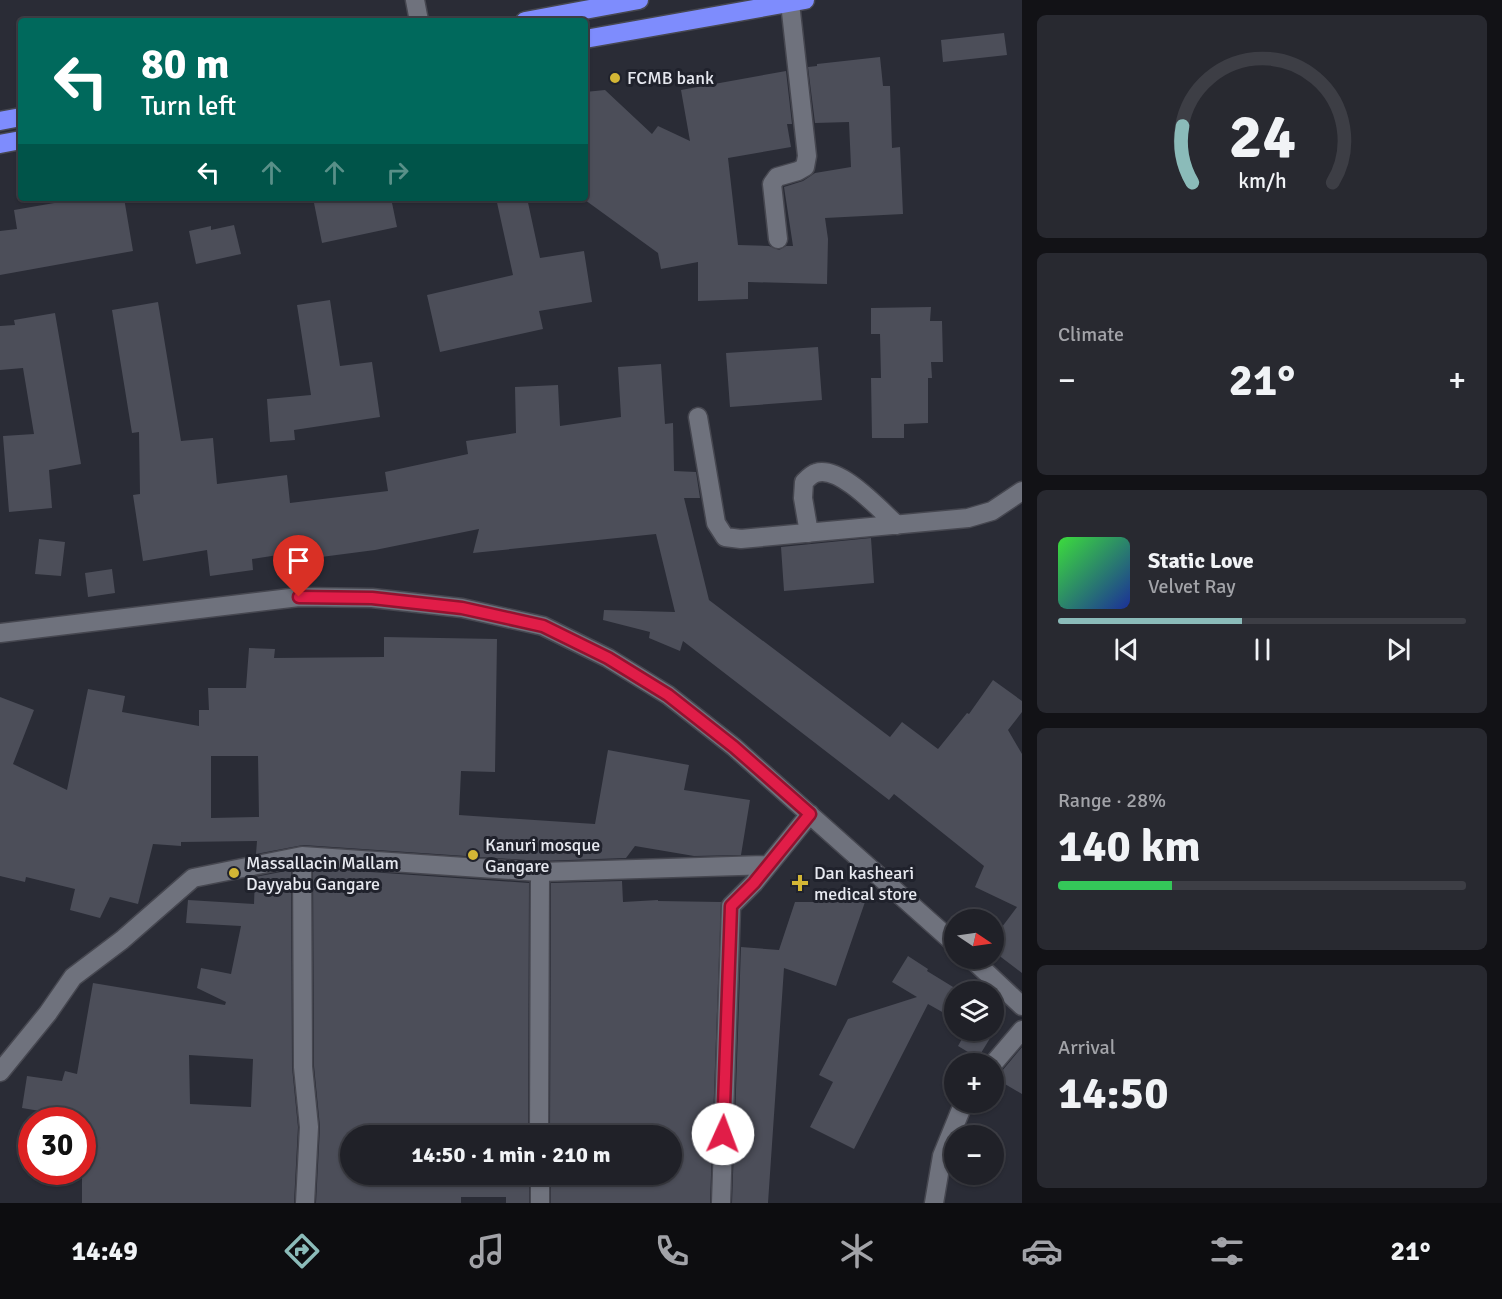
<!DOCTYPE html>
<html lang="en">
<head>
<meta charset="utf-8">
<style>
	body { margin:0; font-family:Signika,sans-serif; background:#282930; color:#f1f3f6; height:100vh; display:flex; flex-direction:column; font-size:22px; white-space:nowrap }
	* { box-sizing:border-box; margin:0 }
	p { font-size:20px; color:#a2a3a8 }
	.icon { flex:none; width:33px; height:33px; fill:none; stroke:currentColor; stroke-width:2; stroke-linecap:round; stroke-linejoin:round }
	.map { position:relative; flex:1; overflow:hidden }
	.side { display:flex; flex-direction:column; gap:15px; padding:15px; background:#121216; width:480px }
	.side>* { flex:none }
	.guide { position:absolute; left:18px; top:18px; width:570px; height:183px; border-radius:6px; box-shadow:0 2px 4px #0004,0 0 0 2px #3d3e45; background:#00695c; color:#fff; overflow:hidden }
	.needle { width:39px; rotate:103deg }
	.tools { position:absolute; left:944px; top:909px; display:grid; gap:12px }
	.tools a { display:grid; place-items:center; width:60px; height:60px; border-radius:50%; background:#202128; box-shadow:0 2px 4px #0004,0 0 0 2px #3d3e45; font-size:30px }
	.speed { position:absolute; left:18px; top:1107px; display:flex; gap:12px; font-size:30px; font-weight:700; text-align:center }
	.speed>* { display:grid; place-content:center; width:78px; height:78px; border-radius:50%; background:#202128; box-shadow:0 2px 4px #0004,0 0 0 2px #3d3e45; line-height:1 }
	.speed .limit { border:9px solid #d22; background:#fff; color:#111 }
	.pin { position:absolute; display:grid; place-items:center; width:51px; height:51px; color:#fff; margin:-62px -26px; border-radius:50% 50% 50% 0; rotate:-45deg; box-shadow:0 0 6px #0007 }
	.pin .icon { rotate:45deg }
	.me { position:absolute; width:66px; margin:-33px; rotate:2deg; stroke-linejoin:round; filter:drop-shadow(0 0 4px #0008) }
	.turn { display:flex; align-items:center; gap:21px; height:126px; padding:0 24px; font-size:27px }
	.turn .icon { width:78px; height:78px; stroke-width:2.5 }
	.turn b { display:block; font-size:42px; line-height:51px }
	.lanes { display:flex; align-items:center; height:57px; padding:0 24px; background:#0003; justify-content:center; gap:30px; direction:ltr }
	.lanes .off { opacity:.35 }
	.big { font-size:45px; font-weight:700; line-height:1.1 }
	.side .card { flex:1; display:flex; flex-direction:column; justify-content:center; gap:9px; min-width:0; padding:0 21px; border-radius:9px; background:#282930 }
	.side .dial { align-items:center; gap:0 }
	.dial svg { height:156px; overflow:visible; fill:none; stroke:#3d3e45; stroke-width:7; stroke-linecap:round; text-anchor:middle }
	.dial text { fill:#f1f3f6; stroke:none }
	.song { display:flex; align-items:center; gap:18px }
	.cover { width:72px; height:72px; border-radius:9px; background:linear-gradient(135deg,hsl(120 70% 55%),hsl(230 70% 35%)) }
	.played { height:6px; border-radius:3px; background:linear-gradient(90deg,#8bbbb9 45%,#3d3e45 45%) }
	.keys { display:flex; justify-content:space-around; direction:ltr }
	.heat { display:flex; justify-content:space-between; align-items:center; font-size:33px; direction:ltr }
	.charge { height:9px; border-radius:4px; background:linear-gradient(90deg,#34c759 28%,#3d3e45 0) }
	.trip { position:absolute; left:340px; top:1125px; width:342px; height:60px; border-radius:30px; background:#202128; box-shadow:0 2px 4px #0004,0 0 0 2px #3d3e45; font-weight:700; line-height:60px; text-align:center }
	.tabs { display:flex; height:96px; justify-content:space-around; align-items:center; background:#0d0d10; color:#a2a3a8 }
	.tabs .icon { width:42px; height:42px }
	.tabs .current { color:#8bbbb9 }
	.tabs b { font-size:27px; color:#f1f3f6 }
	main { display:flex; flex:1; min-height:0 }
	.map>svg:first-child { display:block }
	.building { fill:#4c4e59; fill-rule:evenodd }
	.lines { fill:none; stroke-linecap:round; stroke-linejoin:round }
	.minor-casing { stroke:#464750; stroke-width:21 }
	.highway-casing { stroke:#464750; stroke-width:21 }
	.minor { stroke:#6f727d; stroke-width:18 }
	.highway { stroke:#7e8cfd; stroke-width:18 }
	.route-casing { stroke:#92132f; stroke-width:15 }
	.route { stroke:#e11d48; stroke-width:10 }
	.poi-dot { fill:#d3b635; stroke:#20222c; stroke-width:2 }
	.labels { text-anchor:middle; stroke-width:6; stroke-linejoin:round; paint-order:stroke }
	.poi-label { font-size:18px; fill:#e7e9f0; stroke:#20222c; text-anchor:start }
</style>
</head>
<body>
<main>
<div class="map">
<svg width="1022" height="1203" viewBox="0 0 1022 1203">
	<rect width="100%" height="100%" fill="#2a2c36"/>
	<path class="building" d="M1004,33l3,22 -64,7 -2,-22z
		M880,57l3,29h7l2,62 8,-1 3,67 -78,4 3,21 -1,45 -79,-2v17l-50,2v-39l-37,7 -3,-16 -73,-53v-108l20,-2 47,44 6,-8 32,15 -9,-51 105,-19 6,53h-5l4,23 -63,11 10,87 31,1 10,4 7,-4h7l-9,-59 19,-6 12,-8 36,-6 -2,-45 -34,1 -7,-56 9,-1v-2z
		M83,198h41l9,53 -133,24v-44l17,-2 -3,-19z
		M313,198h78l6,29 -75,16z
		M496,198h31l13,60 44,-7 8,51 -53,9 4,18 -103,23 -13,-57 86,-20z
		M234,225l7,29 -45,10 -7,-33 22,-5v4z
		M330,300l10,66 32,-4 8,55 -86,13 1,10 -25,2 -3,-43 44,-4 -14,-90z
		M158,302l23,139 32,-3 4,46 70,-9 3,28 98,-12 -3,-19 83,-18 -2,-13 50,-8 -1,-46 43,-2 2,41 61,-9 -3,-50 43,-3 4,60 8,-1 1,48 22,1 4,26h-16l25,102 181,137 12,-15 36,27 29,-36 2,1 24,-34 29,21v11l-14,18 14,24v219l-29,-22v-12l24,-32 -42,-20 9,-21 -90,-72 -5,6 -206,-159 -3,10 -31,-13 1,-6 -47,-12 1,-10 71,2 -19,-78 -183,19 6,-24 -104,21 -77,10 -1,-8 -45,7 1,11 -43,6 -3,-26 -64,11 -10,-66 7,-1 -1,-62 -7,1 -20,-123z
		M931,307l-1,14h12l1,41h-12l1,16h-4v45l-24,1v14h-32l-1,-60h10l-1,-44h-9v-26z
		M55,313l26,151 -32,6 3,38 -43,4 -6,-76 31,-2 -11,-66 -23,2v-44l15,-1 -1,-5z
		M818,347l4,53 -92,7 -4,-54z
		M871,538l3,45 -90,8 -3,-44z
		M39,539l26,3 -4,34 -26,-2z
		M112,569l3,24 -27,4 -3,-24z
		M384,637l113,2 -2,133 -34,-1 -2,44 136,9 13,-74 81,15 -5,25 66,10 -9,55 -47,1 -59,-10 -9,12 -86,3 -237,-16 -47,9 1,-13 -76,1v4l-28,-2 -15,60 -28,-7 -10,21 -30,-8 5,-21 -49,-12 -1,5 -25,-6v-179l34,13 -21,54 54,26 21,-101 37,7 -3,16 77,14v-16h10l-1,-22h38l3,-40 26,1 -1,9 110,-1zM211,756h47l1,61 -48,1z
		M313,868l216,15 -1,253h-177v38h178v29h-23v-6h-45v6h-145l4,-76 -6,-61z
		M291,870l1,197 6,60 -4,76h-212v-83h-30v-7l-30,-5 5,-32 35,5 3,-10 12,3 16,-91 132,22 1,-3 -29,-14 4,-20 30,6 10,-48 -55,-3 2,-23 66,4 1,-27zM189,1055l64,4 -2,48 -61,-3z
		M622,881l1,21 35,-2v1l63,1 -11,301h-159v-29h121v-38h-122l1,-253z
		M795,902h70l-29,84 -52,-18 -16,235h-36l9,-256 38,3z
		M908,956l20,13 -1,2 31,19 -4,2v5l-10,16 -16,-9 -74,145 -44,-22 23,-45 -14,-7 29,-56 69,-22 -25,-15z
		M967,1030h28l-17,28 -20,-12z
		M1022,1047v47l-29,-17 9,-6z"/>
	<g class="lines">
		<g class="minor-casing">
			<path id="minor" d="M415,0l4,21
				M778,239l-6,-55 5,-7 21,-6 7,-4 2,-11 -17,-153
				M698,417l18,106 9,14 16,2 227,-21 24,-7 30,-20
				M809,533l-6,-35 1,-16c3,-3 8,-8 12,-9 24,-8 64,37 81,52
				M0,633l299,-36 73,1 90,10 81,18 65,32 60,37 66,52 220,196
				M302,856l1,211 6,60 -4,76
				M971,958l51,48
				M993,1064l29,-34
				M0,1072l48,-59 25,-36 49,-37 71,-62 109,-22 238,16 228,-7
				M539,1136l1,-264
				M540,1174v29
				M721,1203l10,-297 23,-23 56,-69
				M934,1203l8,-47 22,-54"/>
		</g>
		<g class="highway-casing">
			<path id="highway" d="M525,21l114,-21
				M585,39l220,-39
				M0,121l21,-4
				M0,144l21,-4"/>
		</g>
		<use href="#minor" class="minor"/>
		<use href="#highway" class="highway"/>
	</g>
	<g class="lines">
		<g class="route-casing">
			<path id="route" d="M299,597l73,1 90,10 81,18 65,32 60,37 66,52 76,67 -56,69 -23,23 -8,228"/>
		</g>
		<use href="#route" class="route"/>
	</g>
	<g class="poi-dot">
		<circle cx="615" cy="78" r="6"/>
		<circle cx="473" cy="855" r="6"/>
		<circle cx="234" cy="873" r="6"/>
		<path d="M797 874h6v6h6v6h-6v6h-6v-6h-6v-6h6z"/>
	</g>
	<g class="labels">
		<g class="poi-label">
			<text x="627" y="84">FCMB bank</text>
			<text x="485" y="851">Kanuri mosque<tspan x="485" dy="21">Gangare</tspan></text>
			<text x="246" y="869">Massallacin Mallam<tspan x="246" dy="21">Dayyabu Gangare</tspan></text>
			<text x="814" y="879">Dan kasheari<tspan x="814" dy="21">medical store</tspan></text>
		</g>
	</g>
</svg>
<div class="tools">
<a><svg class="needle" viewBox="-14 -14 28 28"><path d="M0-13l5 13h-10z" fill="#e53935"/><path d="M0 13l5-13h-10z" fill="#a2a3a8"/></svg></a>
<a><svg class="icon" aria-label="layers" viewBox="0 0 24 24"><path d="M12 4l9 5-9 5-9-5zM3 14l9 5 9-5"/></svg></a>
<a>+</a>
<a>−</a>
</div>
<div class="speed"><div class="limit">30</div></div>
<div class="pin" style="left:299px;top:597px;background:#d93025"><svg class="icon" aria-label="arrive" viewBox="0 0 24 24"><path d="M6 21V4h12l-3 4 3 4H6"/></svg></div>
<svg class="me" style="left:723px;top:1134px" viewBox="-20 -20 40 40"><circle r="19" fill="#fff"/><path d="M0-13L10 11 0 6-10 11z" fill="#e11d48"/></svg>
<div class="trip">14:50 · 1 min · 210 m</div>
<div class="guide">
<div class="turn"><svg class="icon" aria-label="left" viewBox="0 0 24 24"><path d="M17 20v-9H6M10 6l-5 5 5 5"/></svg><div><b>80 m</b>Turn left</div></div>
<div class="lanes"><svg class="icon" aria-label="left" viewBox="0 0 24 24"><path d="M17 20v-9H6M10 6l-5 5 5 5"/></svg><svg class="icon off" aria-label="ahead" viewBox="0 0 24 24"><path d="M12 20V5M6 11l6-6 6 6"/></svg><svg class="icon off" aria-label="ahead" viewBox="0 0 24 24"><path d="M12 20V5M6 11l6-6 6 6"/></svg><svg class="icon off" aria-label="right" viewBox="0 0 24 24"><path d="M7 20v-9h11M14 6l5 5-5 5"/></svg></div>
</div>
</div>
<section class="side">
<div class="card dial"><svg viewBox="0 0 100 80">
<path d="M14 69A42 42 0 1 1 86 69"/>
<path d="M14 69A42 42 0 0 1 9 40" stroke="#8bbbb9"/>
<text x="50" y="56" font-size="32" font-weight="700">24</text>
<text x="50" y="72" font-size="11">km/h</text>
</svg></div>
<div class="card"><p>Climate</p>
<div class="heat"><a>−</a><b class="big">21°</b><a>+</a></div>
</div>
<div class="card">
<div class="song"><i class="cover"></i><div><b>Static Love</b><p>Velvet Ray</p></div></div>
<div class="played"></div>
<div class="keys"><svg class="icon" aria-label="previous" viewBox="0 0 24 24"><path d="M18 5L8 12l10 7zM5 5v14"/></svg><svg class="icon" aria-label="pause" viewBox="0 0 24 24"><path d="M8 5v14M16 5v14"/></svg><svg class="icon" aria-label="next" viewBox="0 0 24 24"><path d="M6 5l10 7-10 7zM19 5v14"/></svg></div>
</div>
<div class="card"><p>Range · 28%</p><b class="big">140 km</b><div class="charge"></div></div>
<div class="card"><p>Arrival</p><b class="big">14:50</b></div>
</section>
</main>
<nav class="tabs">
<b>14:49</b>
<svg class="icon current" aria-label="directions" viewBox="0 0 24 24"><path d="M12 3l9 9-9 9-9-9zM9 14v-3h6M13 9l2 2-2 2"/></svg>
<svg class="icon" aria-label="music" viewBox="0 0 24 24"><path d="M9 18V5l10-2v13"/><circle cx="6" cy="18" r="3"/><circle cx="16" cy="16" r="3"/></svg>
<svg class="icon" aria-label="phone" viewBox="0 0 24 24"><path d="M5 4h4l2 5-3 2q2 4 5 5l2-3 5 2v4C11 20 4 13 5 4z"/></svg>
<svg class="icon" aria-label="climate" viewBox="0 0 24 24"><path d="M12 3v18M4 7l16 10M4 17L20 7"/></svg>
<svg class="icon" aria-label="car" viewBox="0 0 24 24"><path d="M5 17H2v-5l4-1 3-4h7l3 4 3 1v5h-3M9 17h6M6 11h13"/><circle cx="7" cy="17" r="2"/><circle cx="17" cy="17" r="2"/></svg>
<svg class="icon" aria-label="filters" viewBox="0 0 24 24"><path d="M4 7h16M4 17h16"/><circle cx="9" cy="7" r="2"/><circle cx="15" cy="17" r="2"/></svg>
<b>21°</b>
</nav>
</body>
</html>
